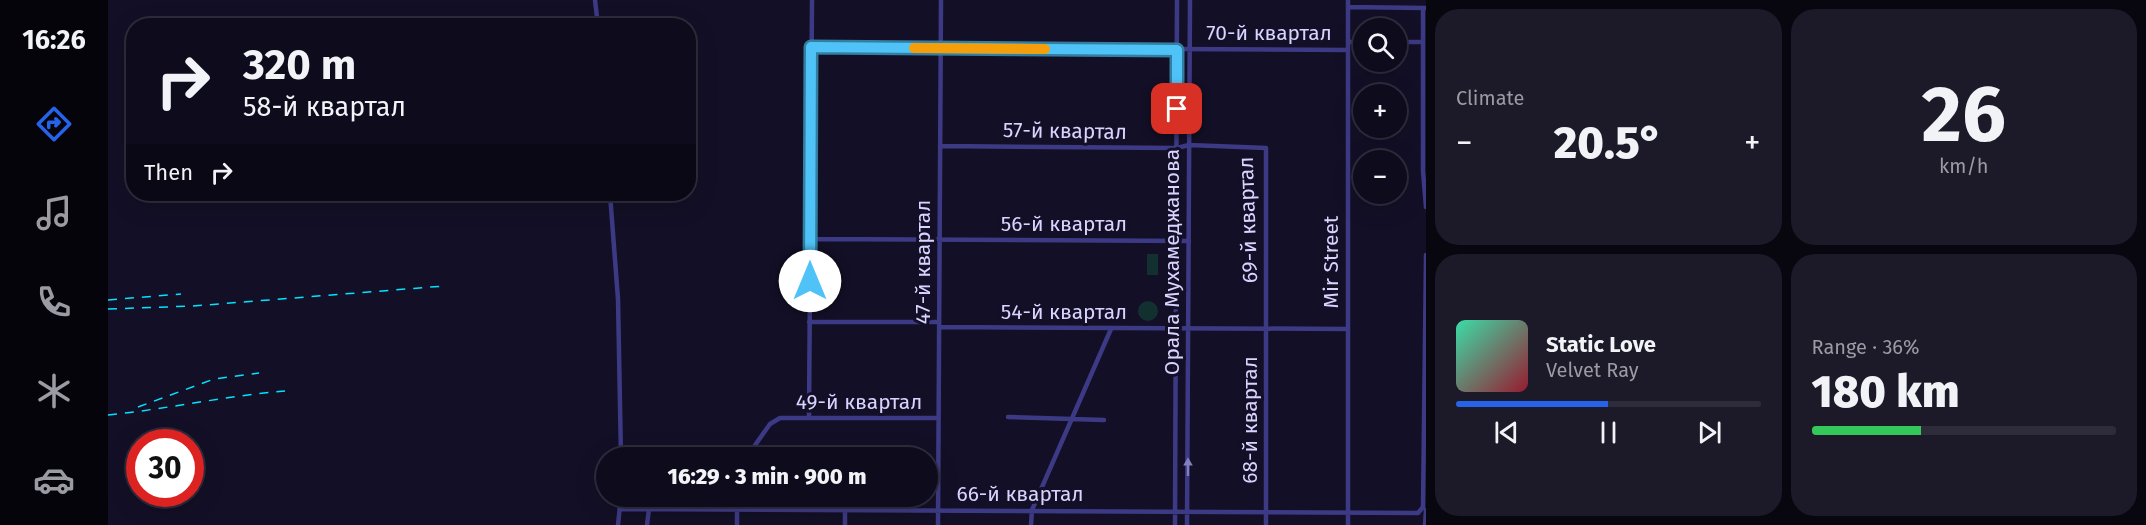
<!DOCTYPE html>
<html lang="en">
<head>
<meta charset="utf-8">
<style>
	body { margin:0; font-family:"Fira Sans",sans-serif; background:#1c1929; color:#f1f3f6; height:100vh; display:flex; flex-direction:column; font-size:22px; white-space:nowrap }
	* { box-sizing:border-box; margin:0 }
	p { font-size:20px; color:#9b9ba3 }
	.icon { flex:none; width:33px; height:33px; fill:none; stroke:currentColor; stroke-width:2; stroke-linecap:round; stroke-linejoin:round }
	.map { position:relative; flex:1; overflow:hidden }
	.panel { display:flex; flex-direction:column; gap:9px; padding:9px; background:#08060f; width:720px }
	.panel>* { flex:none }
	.top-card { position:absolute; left:18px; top:18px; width:570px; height:183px; border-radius:24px; box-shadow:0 6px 24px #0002,0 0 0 2px #2e2b3b; background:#0e0b1c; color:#f1f3f6; overflow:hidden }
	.buttons { position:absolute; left:1245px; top:18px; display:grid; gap:12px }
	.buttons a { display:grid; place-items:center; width:54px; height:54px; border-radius:50%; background:#0e0b1c; box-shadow:0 6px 24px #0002,0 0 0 2px #2e2b3b; font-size:30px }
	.speed { position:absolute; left:18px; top:429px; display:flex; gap:12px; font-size:30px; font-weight:700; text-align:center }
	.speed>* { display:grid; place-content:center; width:78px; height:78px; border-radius:50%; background:#0e0b1c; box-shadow:0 6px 24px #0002,0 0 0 2px #2e2b3b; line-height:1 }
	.speed .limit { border:9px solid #d22; background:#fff; color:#111 }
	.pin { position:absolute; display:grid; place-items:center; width:51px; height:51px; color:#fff; margin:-26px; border-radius:12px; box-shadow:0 3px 9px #0006 }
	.me { position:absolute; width:66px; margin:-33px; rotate:0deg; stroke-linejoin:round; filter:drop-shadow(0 0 4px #0008) }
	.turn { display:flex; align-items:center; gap:21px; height:126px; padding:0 18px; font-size:27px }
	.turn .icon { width:78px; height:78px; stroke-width:2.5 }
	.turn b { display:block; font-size:42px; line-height:51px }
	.then { display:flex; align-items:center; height:57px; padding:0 18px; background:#0003; gap:12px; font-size:22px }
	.big { font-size:45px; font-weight:800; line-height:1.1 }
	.panel .card { flex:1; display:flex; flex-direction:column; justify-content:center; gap:9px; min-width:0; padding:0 21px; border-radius:24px; background:#1c1929 }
	.panel .dial { align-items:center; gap:0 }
	.dial b { font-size:78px; line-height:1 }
	.song { display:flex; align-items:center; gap:18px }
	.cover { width:72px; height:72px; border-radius:9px; background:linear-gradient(135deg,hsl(160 70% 55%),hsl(350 70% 35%)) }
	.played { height:6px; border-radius:3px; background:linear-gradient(90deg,#2563eb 50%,#2e2b3b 50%) }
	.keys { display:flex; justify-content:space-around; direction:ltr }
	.heat { display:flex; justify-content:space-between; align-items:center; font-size:33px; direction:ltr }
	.charge { height:9px; border-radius:4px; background:linear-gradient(90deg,#34c759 36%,#2e2b3b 0) }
	.panel .tiles { flex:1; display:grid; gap:9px; grid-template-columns:repeat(2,1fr) }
	.trip { position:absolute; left:488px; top:447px; width:342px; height:60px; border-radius:30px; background:#0e0b1c; box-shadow:0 6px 24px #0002,0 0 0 2px #2e2b3b; font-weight:800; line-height:60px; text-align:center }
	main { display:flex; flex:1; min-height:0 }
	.tabs { display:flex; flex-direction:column; width:108px; justify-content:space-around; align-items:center; background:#06040b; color:#9b9ba3 }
	.tabs .icon { width:42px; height:42px }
	.tabs .on { color:#2563eb }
	.tabs b { font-size:27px; color:#f1f3f6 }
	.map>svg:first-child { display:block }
	.green { fill:#12302f }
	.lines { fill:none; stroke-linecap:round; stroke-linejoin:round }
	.minor { stroke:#3d3a85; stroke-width:4.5 }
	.rail { stroke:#00e5ff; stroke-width:1.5; stroke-dasharray:9 8; stroke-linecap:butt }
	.oneway { fill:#837fbc }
	.route-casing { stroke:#337fa1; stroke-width:15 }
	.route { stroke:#4fc3f7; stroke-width:10 }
	.slow { stroke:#f59e0b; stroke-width:10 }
	.labels { text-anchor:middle; stroke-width:6; stroke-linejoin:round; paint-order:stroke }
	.street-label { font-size:21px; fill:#d9d4ff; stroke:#130f26 }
</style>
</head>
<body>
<main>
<nav class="tabs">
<b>16:26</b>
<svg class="icon on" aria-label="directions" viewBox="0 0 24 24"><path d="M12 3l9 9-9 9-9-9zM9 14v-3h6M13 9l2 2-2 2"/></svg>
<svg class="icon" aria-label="music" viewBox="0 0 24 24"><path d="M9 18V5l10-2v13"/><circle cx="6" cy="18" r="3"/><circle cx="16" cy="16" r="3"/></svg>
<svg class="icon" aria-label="phone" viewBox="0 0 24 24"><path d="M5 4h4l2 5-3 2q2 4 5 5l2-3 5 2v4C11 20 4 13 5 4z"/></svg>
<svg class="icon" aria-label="climate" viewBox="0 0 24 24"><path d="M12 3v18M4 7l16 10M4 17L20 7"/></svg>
<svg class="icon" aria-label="car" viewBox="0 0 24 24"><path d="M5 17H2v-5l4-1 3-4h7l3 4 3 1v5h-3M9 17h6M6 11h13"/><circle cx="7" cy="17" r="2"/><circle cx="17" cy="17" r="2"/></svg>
</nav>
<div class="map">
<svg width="1318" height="525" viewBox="0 0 1318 525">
	<rect width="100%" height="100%" fill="#130f26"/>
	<path class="green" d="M1039,254h11v21h-11z
		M1030 311a10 10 0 1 1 20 0a10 10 0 1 1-20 0Z"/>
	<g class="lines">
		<path class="minor" d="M487,0l3,26
			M1240,7l78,1
			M1315,8v163l3,36
			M1240,42h16
			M1288,42h27
			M703,47l537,3
			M832,146l237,2 12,-3 77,3v377
			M502,194l8,105 3,159
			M702,239l379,2
			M701,322h130
			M831,327l409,2
			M900,417l96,3
			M701,418l3,-418
			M638,458l24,-34 10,-6h158
			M512,509l798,4 5,-6 3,-252
			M510,525l3,-29
			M539,525l2,-16
			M629,525v-29
			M737,525v-15
			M830,525l3,-525
			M923,525l1,-15 79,-181
			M1067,525l2,-525
			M1079,525l3,-525
			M1240,525v-525
			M1317,525l1,-15"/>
		<path class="rail" d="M0,300l73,-6
			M0,309l85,-3 251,-20
			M30,407l76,-28 45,-6
			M0,415c59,-6 117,-19 177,-24"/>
	</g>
	<defs><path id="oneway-solid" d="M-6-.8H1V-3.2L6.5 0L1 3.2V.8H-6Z" transform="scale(1.5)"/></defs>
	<use class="oneway" href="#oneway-solid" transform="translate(1080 467) rotate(-90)"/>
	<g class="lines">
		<g class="route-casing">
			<path id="route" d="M702,281l1,-234 366,3v59"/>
		</g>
		<use href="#route" class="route"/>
		<path class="slow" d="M806,48l131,1"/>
	</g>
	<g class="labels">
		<g class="street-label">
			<text x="1161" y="40">70-й квартал</text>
			<text transform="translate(957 131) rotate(1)" y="7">57-й квартал</text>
			<text transform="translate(1140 220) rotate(-92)" y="7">69-й квартал</text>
			<text x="956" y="231">56-й квартал</text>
			<text transform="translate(815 262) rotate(-90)" y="7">47-й квартал</text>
			<text transform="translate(1064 262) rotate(-90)" y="7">Орала Мухамеджанова</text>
			<text transform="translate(1223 262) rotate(-90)" y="7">Mir Street</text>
			<text x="956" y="319">54-й квартал</text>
			<text x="751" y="409">49-й квартал</text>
			<text transform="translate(1142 420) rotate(-90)" y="7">68-й квартал</text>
			<text x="912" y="501">66-й квартал</text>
		</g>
	</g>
</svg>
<div class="buttons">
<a><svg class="icon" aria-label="search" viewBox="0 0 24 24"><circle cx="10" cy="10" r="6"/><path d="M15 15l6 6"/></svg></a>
<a>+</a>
<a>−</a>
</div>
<div class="speed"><div class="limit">30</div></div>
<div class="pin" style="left:1069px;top:109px;background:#d93025"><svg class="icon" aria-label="arrive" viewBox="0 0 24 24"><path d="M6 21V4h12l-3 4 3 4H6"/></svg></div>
<svg class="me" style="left:702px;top:281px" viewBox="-20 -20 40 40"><circle r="19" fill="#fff"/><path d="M0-13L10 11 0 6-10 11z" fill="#4fc3f7"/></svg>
<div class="trip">16:29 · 3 min · 900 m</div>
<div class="top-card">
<div class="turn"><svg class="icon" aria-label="right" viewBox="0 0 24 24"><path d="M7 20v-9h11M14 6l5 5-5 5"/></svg><div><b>320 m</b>58-й квартал</div></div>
<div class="then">Then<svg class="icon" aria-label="right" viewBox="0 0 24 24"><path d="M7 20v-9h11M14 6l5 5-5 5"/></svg></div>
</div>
</div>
<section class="panel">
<div class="tiles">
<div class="card"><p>Climate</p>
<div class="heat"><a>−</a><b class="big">20.5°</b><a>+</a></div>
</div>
<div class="card dial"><b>26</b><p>km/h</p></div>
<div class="card">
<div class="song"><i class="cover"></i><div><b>Static Love</b><p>Velvet Ray</p></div></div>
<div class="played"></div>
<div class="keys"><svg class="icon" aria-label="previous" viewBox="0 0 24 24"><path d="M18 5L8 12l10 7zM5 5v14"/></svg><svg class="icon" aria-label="pause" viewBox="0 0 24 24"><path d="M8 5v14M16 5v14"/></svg><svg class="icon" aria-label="next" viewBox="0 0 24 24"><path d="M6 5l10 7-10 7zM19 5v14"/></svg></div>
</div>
<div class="card"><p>Range · 36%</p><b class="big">180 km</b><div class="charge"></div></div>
</div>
</section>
</main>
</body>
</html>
